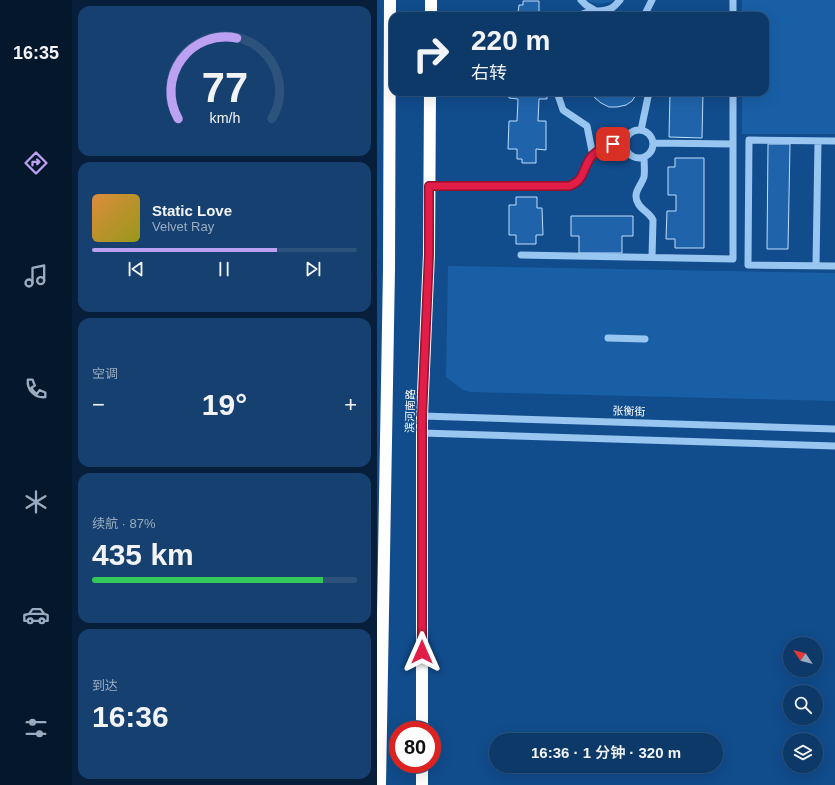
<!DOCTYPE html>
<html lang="zh">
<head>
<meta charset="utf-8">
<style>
	body { margin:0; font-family:Arial,"Noto Sans SC",sans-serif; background:#16406f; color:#f1f3f6; height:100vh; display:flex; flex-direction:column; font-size:15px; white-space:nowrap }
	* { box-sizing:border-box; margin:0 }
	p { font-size:13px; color:#9aacc0 }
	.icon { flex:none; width:22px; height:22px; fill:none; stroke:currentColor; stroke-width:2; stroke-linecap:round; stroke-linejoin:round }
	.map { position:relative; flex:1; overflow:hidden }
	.side { display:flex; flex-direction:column; gap:6px; padding:6px; background:#071f3a; width:305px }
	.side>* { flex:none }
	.guide { position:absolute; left:12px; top:12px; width:380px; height:84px; border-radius:12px; box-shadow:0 4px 16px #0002,0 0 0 1px #2d537d; background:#0d3969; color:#f1f3f6; overflow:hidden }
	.needle { width:26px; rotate:305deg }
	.controls { position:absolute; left:406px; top:637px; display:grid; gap:8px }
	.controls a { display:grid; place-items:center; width:40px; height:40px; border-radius:50%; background:#0d3969; box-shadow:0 4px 16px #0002,0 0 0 1px #2d537d; font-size:20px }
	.speed { position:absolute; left:12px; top:721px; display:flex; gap:8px; font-size:20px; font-weight:700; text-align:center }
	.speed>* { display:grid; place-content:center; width:52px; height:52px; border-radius:50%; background:#0d3969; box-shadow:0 4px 16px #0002,0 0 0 1px #2d537d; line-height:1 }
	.speed .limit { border:6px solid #d22; background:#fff; color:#111 }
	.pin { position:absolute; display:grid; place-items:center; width:34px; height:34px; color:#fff; margin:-17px; border-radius:8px; box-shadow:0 2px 6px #0006 }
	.me { position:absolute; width:44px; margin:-22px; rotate:0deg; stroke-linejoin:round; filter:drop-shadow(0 0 3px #0008) }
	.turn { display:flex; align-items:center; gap:14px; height:84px; padding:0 16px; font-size:18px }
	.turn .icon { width:52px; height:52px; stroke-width:2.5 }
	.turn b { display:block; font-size:28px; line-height:34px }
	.big { font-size:30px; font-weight:600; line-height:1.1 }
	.side .card { flex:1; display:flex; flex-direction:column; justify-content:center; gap:6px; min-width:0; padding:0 14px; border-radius:12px; background:#16406f }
	.side .dial { align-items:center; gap:0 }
	.dial svg { height:104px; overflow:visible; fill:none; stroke:#2d537d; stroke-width:7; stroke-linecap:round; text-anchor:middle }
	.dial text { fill:#f1f3f6; stroke:none }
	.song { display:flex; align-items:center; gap:12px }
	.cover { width:48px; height:48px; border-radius:6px; background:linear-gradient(135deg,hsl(30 70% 55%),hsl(60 70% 35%)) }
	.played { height:4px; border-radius:2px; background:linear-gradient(90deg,#bca0f2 70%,#2d537d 70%) }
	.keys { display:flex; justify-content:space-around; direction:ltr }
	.heat { display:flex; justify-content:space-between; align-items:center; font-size:22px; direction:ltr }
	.charge { height:6px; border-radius:3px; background:linear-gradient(90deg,#34c759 87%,#2d537d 0) }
	.trip { position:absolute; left:112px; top:733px; width:234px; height:40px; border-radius:20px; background:#0d3969; box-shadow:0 4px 16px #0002,0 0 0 1px #2d537d; font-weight:600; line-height:40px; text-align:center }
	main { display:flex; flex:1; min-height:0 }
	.tab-bar { display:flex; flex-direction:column; width:72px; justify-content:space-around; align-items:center; background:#05172a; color:#9aacc0 }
	.tab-bar .icon { width:28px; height:28px }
	.tab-bar .current { color:#bca0f2 }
	.tab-bar b { font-size:18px; color:#f1f3f6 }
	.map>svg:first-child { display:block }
	.green { fill:#195fa6 }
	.building { fill:#1f64ab; stroke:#c0defd }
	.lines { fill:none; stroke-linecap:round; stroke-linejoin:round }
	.minor { stroke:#99c5f1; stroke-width:7 }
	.highway { stroke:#fff; stroke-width:12 }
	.route-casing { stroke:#92132f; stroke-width:10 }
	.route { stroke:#e11d48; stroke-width:7 }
	.labels { text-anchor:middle; stroke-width:4; stroke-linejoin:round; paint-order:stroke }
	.street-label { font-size:11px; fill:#fff; stroke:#114c8c }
</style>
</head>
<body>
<main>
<nav class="tab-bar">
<b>16:35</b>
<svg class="icon current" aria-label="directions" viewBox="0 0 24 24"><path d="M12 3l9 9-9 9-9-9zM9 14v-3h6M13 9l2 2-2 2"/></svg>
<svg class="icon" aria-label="music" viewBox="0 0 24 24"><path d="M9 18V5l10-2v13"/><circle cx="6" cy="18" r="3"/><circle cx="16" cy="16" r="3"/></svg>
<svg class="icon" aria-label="phone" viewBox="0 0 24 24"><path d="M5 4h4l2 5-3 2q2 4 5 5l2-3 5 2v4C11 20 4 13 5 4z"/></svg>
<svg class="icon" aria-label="climate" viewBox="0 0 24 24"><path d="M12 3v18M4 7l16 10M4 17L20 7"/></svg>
<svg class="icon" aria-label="car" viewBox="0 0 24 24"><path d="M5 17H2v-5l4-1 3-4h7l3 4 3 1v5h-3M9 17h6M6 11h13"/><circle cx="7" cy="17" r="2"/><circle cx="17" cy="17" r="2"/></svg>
<svg class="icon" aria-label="filters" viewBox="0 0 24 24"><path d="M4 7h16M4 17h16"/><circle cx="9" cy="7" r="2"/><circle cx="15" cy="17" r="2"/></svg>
</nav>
<section class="side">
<div class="card dial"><svg viewBox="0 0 100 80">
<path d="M14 69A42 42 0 1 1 86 69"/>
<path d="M14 69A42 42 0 0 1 59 7" stroke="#bca0f2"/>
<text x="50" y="56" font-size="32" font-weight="700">77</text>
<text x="50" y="72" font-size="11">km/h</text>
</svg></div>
<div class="card">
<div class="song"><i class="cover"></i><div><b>Static Love</b><p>Velvet Ray</p></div></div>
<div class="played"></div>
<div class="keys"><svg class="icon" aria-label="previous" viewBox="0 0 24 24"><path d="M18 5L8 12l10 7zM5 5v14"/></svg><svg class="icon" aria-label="pause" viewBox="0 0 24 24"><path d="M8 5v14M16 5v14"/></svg><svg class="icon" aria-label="next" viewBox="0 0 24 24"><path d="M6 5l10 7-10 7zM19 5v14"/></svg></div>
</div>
<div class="card"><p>空调</p>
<div class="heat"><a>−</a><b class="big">19°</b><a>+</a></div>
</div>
<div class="card"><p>续航 · 87%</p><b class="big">435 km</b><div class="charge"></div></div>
<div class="card"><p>到达</p><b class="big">16:36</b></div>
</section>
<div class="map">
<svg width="458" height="785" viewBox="0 0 458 785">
	<rect width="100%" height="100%" fill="#114c8c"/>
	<path class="green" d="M210,0h27c-8,5 -20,5 -27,0z
		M365,0h93v134h-93v-42h23v-76h-23z
		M71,266l387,7v128l-364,-9 -8,-2 -17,-13z"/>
	<path class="building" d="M146,1h16v12h10v3h-38v-3h7l1,-8h4z
		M132,92h38v7h-8l-1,22h8v29l-10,-1v14h-14v-4h-5v-10h-9l1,-28h8l1,-22 -9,-1z
		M215,92h46l-6,9 -6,4 -9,2h-8l-8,-4 -6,-5z
		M293,92h33l-1,46 -33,-1z
		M391,144h22l-2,105h-21z
		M298,158h29v90h-29v-9h-9l1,-28h9v-16h-8v-28h7z
		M139,197h21v11h5l1,27h-7v9h-20v-9h-7v-30h7z
		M194,216h62v20h-11v17h-43v-17h-8z"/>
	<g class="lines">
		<path class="minor" d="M204,0l5,5 10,6
			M356,0v16
			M228,11l15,5
			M202,16c11,-8 24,-2 34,-9 3,-2 5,-5 7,-7
			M267,16l8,-16
			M180,92l6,18 24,16 6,30
			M264,130l8,-38
			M248 144a14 14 0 1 1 28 0a14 14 0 1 1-28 0Z
			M458,141l-86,-1 -1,125 87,1
			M276,143l80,1
			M267,157c0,6 1,14 0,20 -3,9 -12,16 -6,26 3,7 11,9 15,17l-1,37
			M52,186h140c12,-4 13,-13 18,-24 2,-2 4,-4 7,-6 10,-9 18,-12 31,-13
			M144,255l212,4v-167
			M439,266l2,-125
			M231,338l37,1
			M45,416l413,13
			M45,433l413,13"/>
		<path class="highway" d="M54,16v-16
			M45,730v-314l7,-162 1,-162
			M3,785l9,-516 1,-269
			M45,785v-21"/>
	</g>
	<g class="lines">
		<g class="route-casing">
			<path id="route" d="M45,652v-236l7,-162v-68h140c14,-5 13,-13 19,-24 4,-9 16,-15 25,-18"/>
		</g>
		<use href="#route" class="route"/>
	</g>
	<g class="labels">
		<g class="street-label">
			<text transform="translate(33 411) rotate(-89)" y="4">滨河南路</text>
			<text transform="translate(252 411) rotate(2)" y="4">张衡街</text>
		</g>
	</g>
</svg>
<div class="controls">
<a><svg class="needle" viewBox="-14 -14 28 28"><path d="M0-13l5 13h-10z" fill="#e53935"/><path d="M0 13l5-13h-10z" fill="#9aacc0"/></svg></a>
<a><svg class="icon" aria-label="search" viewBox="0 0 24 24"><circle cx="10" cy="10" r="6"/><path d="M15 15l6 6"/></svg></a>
<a><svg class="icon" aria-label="layers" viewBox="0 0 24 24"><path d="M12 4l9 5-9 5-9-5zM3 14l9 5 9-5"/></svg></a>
</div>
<div class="speed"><div class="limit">80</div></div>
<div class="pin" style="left:236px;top:144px;background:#d93025"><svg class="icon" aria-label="arrive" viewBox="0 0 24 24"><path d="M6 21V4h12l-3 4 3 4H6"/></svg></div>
<svg class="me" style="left:45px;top:652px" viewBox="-20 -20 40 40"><path d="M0-17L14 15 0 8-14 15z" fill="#e11d48" stroke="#fff" stroke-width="4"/></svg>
<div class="trip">16:36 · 1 分钟 · 320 m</div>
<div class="guide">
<div class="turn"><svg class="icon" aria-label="right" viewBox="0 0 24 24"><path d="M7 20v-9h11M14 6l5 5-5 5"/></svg><div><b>220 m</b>右转</div></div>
</div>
</div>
</main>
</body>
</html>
